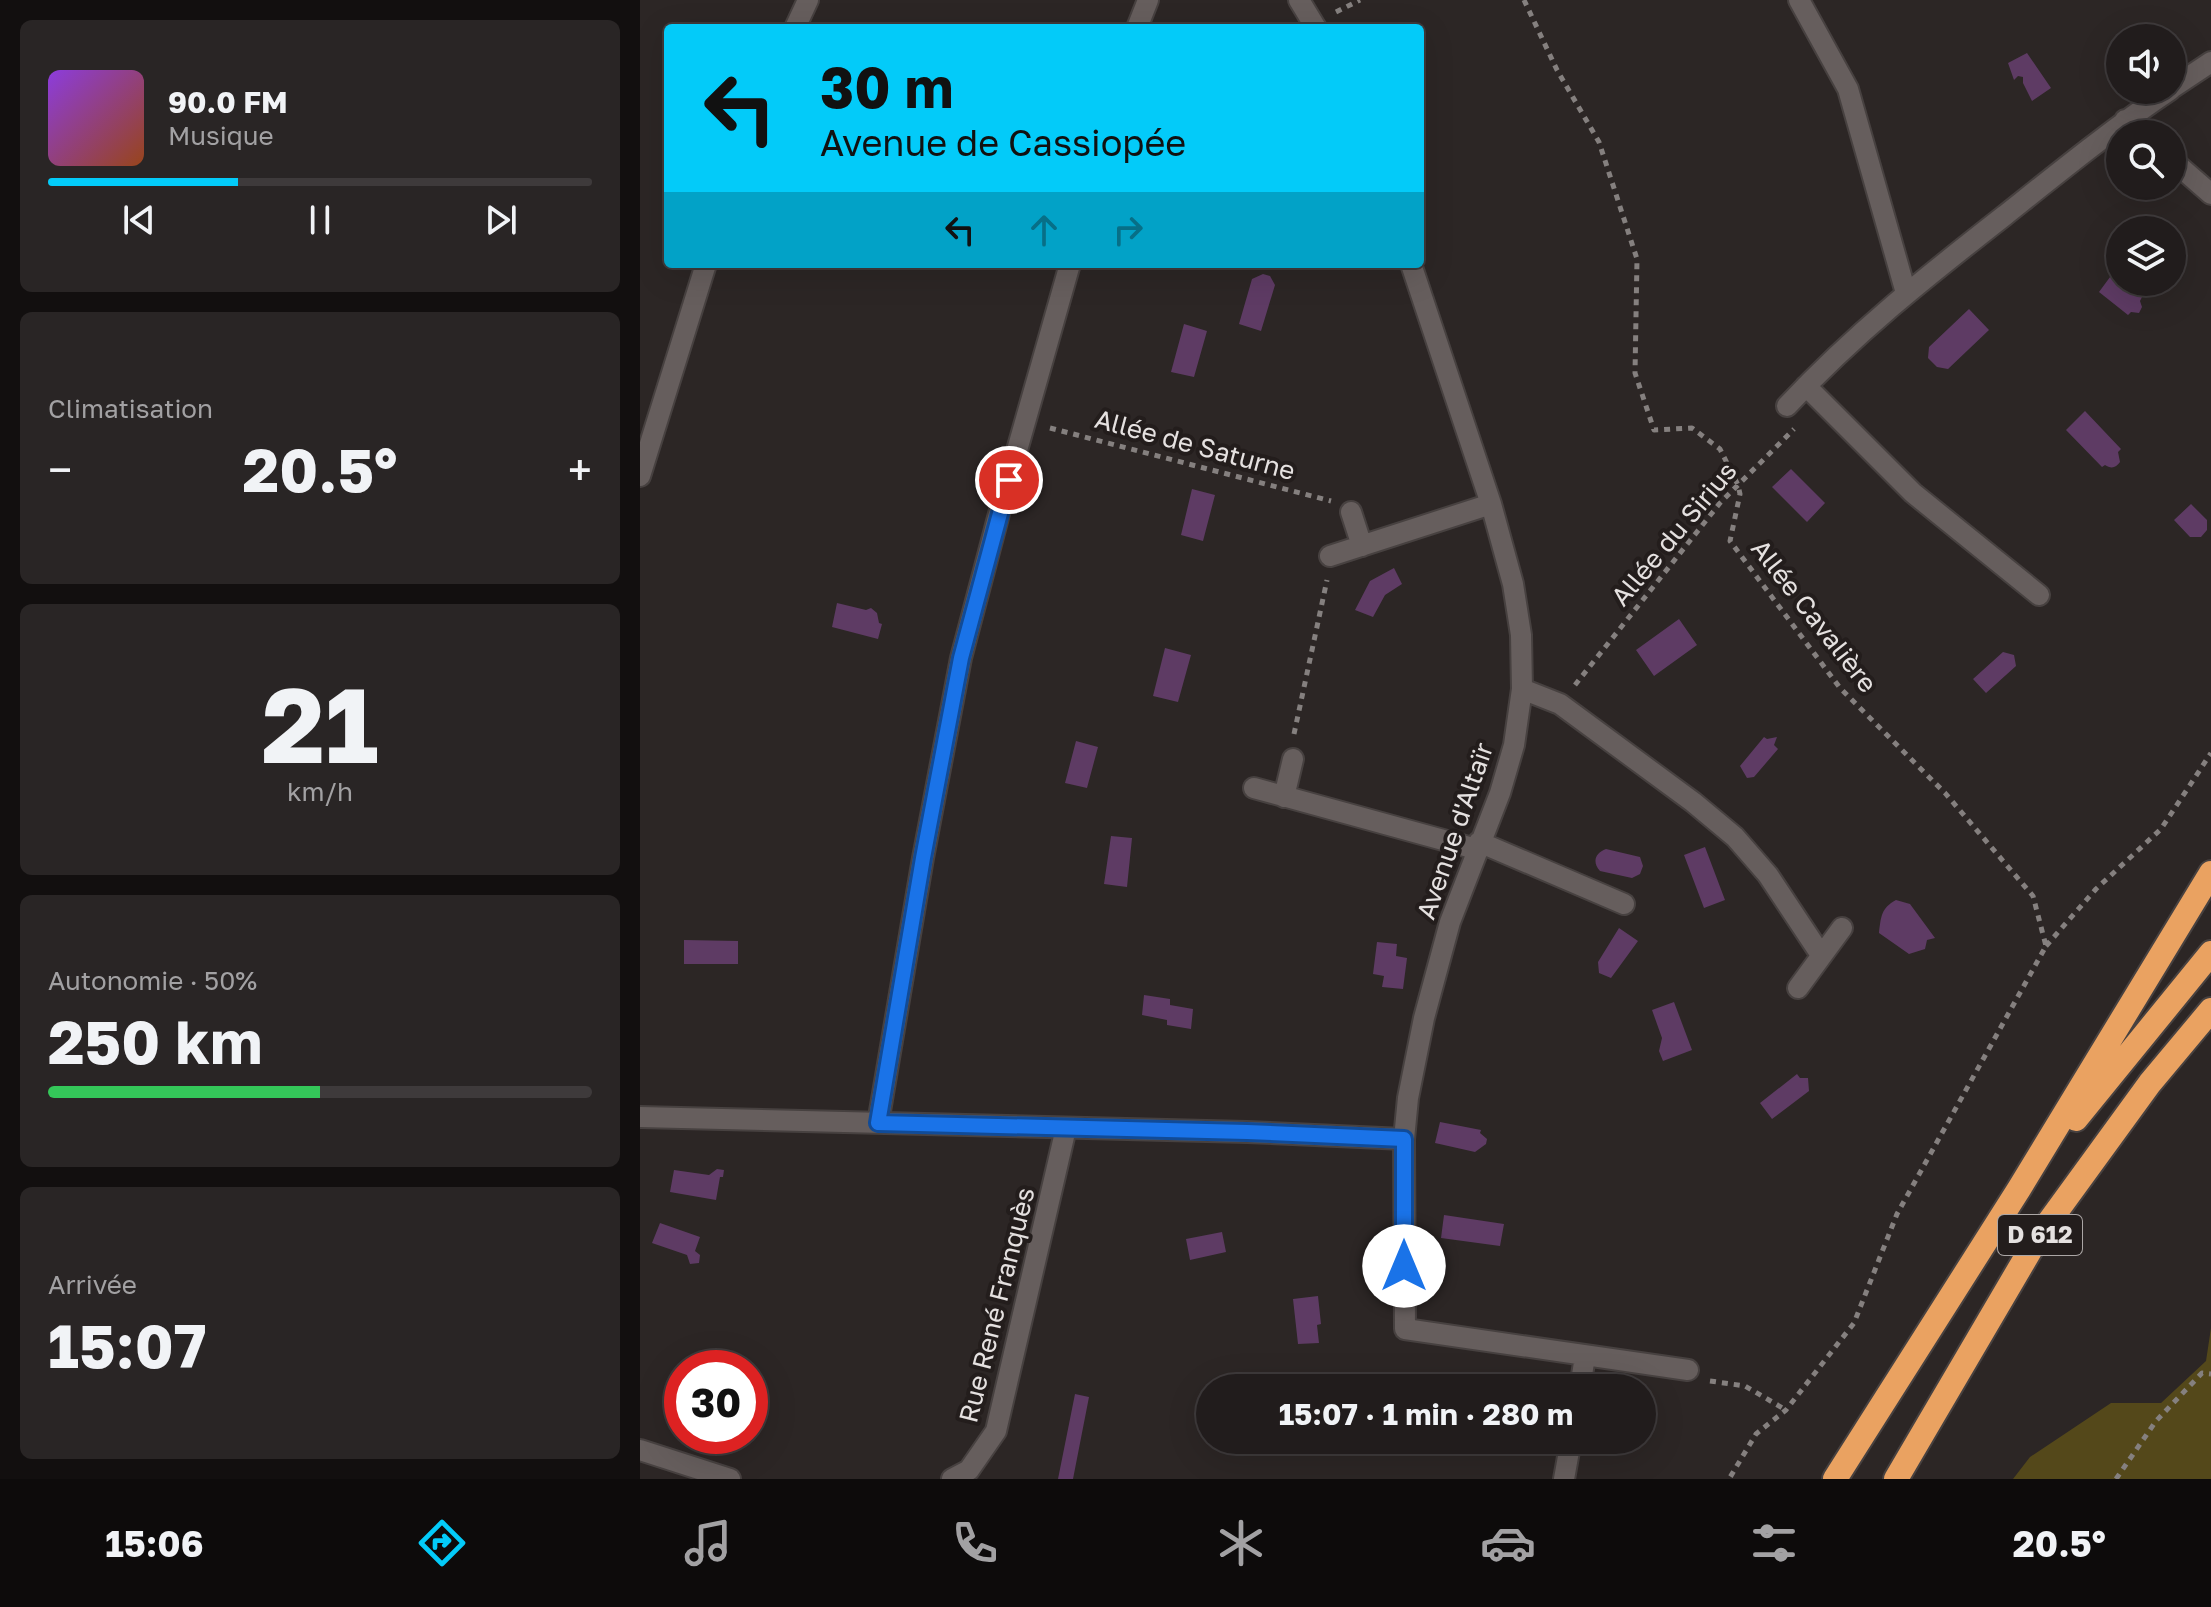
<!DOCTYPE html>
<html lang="fr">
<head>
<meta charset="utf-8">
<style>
	body { margin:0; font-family:"Golos Text",sans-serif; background:#292525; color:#f1f3f6; height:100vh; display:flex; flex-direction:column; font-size:30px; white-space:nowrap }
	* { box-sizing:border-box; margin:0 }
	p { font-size:26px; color:#a2a1a3 }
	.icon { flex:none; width:44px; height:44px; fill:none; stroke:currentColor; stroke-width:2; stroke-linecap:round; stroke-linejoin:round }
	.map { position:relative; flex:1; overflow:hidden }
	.side { display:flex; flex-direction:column; gap:20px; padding:20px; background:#120f0f; width:640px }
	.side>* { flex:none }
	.banner { position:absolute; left:24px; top:24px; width:760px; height:244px; border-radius:8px; box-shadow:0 8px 32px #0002,0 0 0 2px #3e3a3b; background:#03cbf9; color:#111; overflow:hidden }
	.buttons { position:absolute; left:1466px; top:24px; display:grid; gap:16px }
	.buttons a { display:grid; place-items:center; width:80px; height:80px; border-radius:50%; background:#211c1c; box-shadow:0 8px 32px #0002,0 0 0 2px #3e3a3b; font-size:40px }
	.speed { position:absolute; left:24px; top:1350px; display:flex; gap:16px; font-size:40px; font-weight:700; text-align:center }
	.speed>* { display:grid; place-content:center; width:104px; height:104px; border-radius:50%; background:#211c1c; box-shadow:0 8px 32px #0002,0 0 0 2px #3e3a3b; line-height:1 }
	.speed .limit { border:12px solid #d22; background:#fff; color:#111 }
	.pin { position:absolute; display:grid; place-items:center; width:68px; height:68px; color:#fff; margin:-34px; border:4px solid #fff; border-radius:50%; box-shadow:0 2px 8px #0007 }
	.me { position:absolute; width:88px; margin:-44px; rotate:0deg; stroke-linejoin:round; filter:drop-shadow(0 0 6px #0008) }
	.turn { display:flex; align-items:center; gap:28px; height:168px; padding:0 24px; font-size:36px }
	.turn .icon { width:104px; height:104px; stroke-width:2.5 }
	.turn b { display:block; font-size:56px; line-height:68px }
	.lanes { display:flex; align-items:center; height:76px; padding:0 24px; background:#0003; justify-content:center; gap:40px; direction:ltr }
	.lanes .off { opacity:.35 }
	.big { font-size:60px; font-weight:700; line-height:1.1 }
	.side .widget { flex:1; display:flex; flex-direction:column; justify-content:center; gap:12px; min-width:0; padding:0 28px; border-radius:12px; background:#292525 }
	.side .dial { align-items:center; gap:0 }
	.dial b { font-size:104px; line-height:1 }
	.song { display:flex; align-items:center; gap:24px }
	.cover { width:96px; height:96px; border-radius:12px; background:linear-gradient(135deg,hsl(270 70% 55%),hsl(20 70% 35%)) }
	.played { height:8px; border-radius:4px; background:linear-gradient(90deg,#03cbf9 35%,#3e3a3b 35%) }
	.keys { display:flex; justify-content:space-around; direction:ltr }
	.heat { display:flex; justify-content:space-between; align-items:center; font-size:44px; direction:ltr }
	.charge { height:12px; border-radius:6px; background:linear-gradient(90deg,#34c759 50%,#3e3a3b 0) }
	.trip { position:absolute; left:556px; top:1374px; width:460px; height:80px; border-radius:40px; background:#211c1c; box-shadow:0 8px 32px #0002,0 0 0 2px #3e3a3b; font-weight:700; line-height:80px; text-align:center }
	.dock { display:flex; height:128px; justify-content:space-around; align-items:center; background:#0d0b0b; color:#a2a1a3 }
	.dock .icon { width:56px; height:56px }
	.dock .on { color:#03cbf9 }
	.dock b { font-size:36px; color:#f1f3f6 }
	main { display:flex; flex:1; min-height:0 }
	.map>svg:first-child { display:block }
	.green { fill:#54481a }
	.water { fill:#5e3b64 }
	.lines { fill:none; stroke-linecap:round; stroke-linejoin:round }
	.minor-casing { stroke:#474140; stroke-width:24 }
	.highway-casing { stroke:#474140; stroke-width:28 }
	.path { stroke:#85807f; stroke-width:5; stroke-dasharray:6 6; stroke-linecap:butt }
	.minor { stroke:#665e5d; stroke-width:20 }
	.highway { stroke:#eaa261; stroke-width:24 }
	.route-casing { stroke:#114b97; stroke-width:20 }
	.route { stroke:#1a73e8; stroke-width:14 }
	.labels { text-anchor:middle; stroke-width:8; stroke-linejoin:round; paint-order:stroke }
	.shield { fill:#231d1c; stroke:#aba6a5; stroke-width:2 }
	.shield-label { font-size:24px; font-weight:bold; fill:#e5e1e0 }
	.street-label { font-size:26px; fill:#e5e1e0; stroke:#231d1c }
</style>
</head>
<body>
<main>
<section class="side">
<div class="widget">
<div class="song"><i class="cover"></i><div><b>90.0 FM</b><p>Musique</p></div></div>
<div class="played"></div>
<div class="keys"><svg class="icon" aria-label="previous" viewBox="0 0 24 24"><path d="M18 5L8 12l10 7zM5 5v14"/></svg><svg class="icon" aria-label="pause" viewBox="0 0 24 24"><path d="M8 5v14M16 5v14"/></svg><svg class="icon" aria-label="next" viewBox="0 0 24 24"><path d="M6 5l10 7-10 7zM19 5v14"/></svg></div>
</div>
<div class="widget"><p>Climatisation</p>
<div class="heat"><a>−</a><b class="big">20.5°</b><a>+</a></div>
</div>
<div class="widget dial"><b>21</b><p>km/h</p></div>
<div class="widget"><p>Autonomie · 50%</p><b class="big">250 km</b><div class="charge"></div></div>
<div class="widget"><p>Arrivée</p><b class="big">15:07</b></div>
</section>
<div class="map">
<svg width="1571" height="1479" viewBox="0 0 1571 1479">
	<rect width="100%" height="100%" fill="#2c2625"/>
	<path class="green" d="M1571,1328v151h-198l17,-22 81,-54h50l45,-42z"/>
	<path class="water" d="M1387,53l24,35 -19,13 -9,-18v-6l-5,-1 -4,4 -6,-17z
		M1473,273l7,9h4l18,15 -2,4 2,6 -3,6 -8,-1 -3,3 -29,-23z
		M623,274l7,2 5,9 -14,46 -22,-7 13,-45z
		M1329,309l20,21 -41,39 -11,-2 -9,-9 1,-11z
		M544,324l23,7 -13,46 -23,-5z
		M1445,411l36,38 -3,3 2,10c-4,6 -9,7 -15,3l-3,2 -36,-37z
		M1151,469l34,34 -18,19 -35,-35z
		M552,489l23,6 -12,46 -22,-6z
		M1551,504l16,16v10l-6,7h-11l-16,-17z
		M754,568l8,16 -17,11 -12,22 -18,-7 15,-29z
		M197,603l29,7 5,-2 6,5 2,10 3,1 -4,15 -46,-12z
		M1039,619l18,26 -43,31 -18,-26z
		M525,648l26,7 -13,47 -25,-6z
		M1363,652l11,3 2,11 -30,27 -13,-14z
		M1124,737l3,2 10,-2 -3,8 4,4 -24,28 -7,1 -7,-12z
		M436,741l22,6 -11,41 -22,-5z
		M471,836l21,2 -5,49 -23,-3z
		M1065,847l20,53 -21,8 -20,-53z
		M966,849l34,8 3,9 -3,8 -8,4 -32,-7c-8,-9 -5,-18 6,-22z
		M1256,900l14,4 25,34 -8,2 -2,9 -16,5 -30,-21c2,-16 2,-25 17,-33z
		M979,928l19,13 -27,37 -12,-5 -1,-11z
		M44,940l54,1v23h-54z
		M737,942l20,2 -1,12 11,2 -4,31 -21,-2 2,-11 -11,-2z
		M504,995l26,4v6l23,4 -2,20 -24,-4v-5l-25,-5z
		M1034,1002l18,48 -29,11 -4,-10 3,-13 -10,-28z
		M1157,1074l3,4h8l1,13 -37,28 -12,-16z
		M800,1122l41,8 -1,3 7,6 -1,5 -11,8 -40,-9z
		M77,1169l7,1 -1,7h-3l-4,23 -46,-8 4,-22 35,5z
		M804,1215l60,9 -4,22 -59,-8z
		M20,1223l40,14 -5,14 5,4 -1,8 -9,1 -3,-9 -35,-12z
		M582,1232l4,20 -36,8 -4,-21z
		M678,1296l3,28 -4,1 2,18 -21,1 -5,-45z
		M435,1394l14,3 -16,82h-15z"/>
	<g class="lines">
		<g class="minor-casing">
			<path id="minor" d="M659,0l17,28
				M1159,0l49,89 58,204
				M155,28l13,-28
				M497,28l11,-28
				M1532,88l39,-26
				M1485,120l16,14
				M1532,160l39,34
				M771,264l80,240 22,80 8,51 1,54 -8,56 -14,48 -50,129 -26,96 -16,80 -4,41 1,190 283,41
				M1166,386l107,107 126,102
				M1147,406c68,-73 139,-129 217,-190 54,-43 108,-87 166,-126
				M0,476l66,-212
				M711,512l11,34
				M690,556l161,-52
				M882,689l38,15 133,98 42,35 33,38 53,80
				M614,788l222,61
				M644,797l9,-38
				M839,842l145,62
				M1158,988l44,-60
				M0,1117l607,15 157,7
				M238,1123l45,-265 38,-200 39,-148 70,-246
				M940,1388l5,-32
				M0,1450l90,29
				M312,1479l17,-9 27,-39 70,-303
				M924,1479l7,-39"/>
		</g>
		<g class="highway-casing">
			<path id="highway" d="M1436,1119l135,-166
				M1195,1479l184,-290 192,-316
				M1256,1479l142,-242 112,-154 61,-73"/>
		</g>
		<path class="path" d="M884,0l33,70 42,72 38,117 -2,114 19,57 38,-2 28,21 18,36 2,9 -10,47 110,147 105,105 88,103 13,50 -149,268 -43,109 -68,87 -30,24 -27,45
			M696,12l24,-12
			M410,428l281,73
			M935,685l145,-182 74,-74
			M654,734l33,-154
			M1406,946l50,-57 65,-60 50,-76
			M1070,1381l35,5 41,24
			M1476,1479l40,-58 46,-48 9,1"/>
		<use href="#minor" class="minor"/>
		<use href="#highway" class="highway"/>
	</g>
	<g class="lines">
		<g class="route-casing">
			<path id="route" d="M369,480l-48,178 -38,200 -45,265 369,9 157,7v127"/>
		</g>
		<use href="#route" class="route"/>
	</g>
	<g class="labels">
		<rect class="shield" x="1358" y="1215" width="84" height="40" rx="6"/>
		<g class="shield-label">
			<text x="1400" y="1243">D 612</text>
		</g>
		<g class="street-label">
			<text transform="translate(555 445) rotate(15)" y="9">Allée de Saturne</text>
			<text transform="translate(1034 534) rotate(-50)" y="9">Allée du Sirius</text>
			<text transform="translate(1174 616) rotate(52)" y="9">Allée Cavalière</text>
			<text transform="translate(815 831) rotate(-71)" y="9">Avenue d'Altaïr</text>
			<text transform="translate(357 1305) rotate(-76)" y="9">Rue René Franquès</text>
		</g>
	</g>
</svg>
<div class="buttons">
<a><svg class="icon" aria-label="sound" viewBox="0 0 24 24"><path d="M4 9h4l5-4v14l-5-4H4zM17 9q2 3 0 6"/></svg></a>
<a><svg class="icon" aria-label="search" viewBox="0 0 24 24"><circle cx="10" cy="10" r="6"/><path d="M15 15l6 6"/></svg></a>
<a><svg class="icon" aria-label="layers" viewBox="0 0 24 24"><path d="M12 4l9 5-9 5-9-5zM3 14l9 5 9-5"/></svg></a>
</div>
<div class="speed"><div class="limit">30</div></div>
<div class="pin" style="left:369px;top:480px;background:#d93025"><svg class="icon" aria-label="arrive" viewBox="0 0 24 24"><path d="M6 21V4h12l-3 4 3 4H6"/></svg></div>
<svg class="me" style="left:764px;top:1266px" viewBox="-20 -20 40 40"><circle r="19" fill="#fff"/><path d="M0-13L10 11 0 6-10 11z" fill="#1a73e8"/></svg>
<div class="trip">15:07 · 1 min · 280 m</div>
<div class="banner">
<div class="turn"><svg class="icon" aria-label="left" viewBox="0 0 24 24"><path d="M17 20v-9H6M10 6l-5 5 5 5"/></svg><div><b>30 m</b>Avenue de Cassiopée</div></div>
<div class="lanes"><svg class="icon" aria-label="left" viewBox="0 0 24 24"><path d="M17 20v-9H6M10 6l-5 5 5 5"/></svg><svg class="icon off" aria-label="ahead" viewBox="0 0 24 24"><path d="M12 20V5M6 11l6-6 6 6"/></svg><svg class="icon off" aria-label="right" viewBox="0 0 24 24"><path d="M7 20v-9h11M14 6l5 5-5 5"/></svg></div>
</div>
</div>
</main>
<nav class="dock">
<b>15:06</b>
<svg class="icon on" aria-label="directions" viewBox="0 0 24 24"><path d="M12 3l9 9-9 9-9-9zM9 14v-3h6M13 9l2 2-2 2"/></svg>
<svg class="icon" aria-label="music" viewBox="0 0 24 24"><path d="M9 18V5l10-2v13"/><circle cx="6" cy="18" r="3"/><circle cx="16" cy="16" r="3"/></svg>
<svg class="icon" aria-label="phone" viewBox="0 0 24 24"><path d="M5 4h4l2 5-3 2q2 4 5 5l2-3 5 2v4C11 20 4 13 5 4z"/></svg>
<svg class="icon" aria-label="climate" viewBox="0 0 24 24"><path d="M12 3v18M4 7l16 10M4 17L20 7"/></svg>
<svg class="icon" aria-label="car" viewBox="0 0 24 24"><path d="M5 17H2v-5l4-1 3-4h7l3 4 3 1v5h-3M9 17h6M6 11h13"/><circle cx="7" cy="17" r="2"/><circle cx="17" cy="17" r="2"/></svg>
<svg class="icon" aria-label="filters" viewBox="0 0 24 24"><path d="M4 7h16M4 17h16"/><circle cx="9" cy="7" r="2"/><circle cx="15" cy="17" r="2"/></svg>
<b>20.5°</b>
</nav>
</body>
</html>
